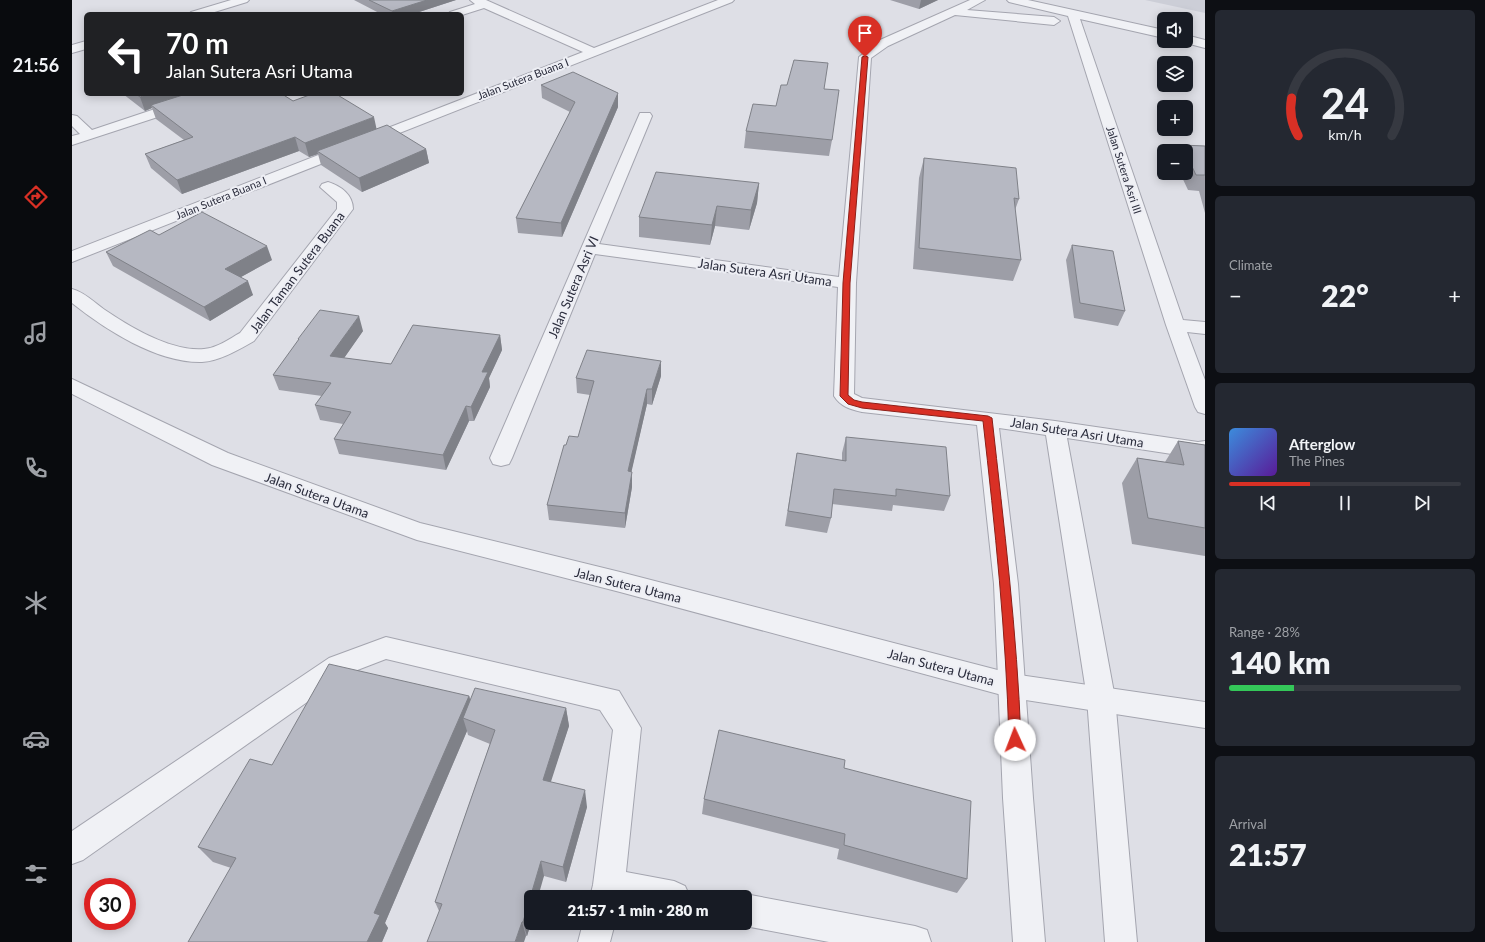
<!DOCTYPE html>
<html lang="en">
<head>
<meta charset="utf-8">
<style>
	body { margin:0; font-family:Lato,sans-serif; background:#242831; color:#f1f3f6; height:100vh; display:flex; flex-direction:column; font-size:15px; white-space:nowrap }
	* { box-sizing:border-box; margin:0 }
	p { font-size:13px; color:#9ea1a6 }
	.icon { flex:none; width:22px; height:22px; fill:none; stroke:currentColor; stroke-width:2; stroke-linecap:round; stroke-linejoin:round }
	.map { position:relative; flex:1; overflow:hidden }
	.drawer { display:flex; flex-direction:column; gap:10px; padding:10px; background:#0d0f14; width:280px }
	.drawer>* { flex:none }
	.hud { position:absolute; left:12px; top:12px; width:380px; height:84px; border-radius:6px; box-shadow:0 2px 10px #0003; background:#202124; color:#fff; overflow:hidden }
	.buttons { position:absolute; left:1085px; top:12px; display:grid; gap:8px }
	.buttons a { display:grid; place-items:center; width:36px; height:36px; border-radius:6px; background:#171b24; box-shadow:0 2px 10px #0003; font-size:20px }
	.speed { position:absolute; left:12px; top:878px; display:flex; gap:8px; font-size:20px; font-weight:700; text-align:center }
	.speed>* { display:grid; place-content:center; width:52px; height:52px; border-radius:50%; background:#171b24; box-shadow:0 2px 10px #0003; line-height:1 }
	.speed .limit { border:6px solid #d22; background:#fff; color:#111 }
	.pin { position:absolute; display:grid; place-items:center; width:34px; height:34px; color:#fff; margin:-41px -17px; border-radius:50% 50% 50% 0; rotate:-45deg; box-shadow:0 0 4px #0007 }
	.pin .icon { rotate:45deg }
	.me { position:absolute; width:44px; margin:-22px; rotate:358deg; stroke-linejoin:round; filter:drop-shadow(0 0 3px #0008) }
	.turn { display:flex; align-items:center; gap:14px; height:84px; padding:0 16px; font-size:18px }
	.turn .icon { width:52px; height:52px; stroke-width:2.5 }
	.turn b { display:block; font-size:28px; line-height:34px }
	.big { font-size:30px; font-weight:800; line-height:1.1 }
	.drawer .card { flex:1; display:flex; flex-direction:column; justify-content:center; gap:6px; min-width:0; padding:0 14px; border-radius:6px; background:#242831 }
	.drawer .dial { align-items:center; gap:0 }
	.dial svg { height:104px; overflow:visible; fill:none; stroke:#363941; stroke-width:7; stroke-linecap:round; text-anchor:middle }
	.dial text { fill:#f1f3f6; stroke:none }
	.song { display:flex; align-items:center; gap:12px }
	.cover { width:48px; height:48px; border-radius:6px; background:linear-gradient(135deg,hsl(210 70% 55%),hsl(270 70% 35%)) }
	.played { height:4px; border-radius:2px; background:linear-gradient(90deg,#d93025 35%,#363941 35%) }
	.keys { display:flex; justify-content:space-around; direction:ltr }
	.heat { display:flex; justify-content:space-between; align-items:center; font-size:22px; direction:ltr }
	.charge { height:6px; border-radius:3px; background:linear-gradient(90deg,#34c759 28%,#363941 0) }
	.trip { position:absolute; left:452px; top:890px; width:228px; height:40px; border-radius:6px; background:#171b24; box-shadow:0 2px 10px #0003; font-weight:800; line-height:40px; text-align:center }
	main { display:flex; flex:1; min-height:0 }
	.tabs { display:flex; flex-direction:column; width:72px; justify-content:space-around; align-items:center; background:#090b0e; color:#9ea1a6 }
	.tabs .icon { width:28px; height:28px }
	.tabs .current { color:#d93025 }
	.tabs b { font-size:18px; color:#f1f3f6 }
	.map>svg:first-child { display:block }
	.built { fill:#ccced7 }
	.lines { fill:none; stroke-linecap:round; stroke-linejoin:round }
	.minor-casing { stroke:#a4a5af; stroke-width:2 }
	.tertiary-casing { stroke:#a4a5af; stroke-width:2 }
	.minor { fill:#f0f1f5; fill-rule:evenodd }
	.tertiary { fill:#f0f1f5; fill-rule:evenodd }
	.wall { fill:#9d9ea7 }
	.shaded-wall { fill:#7f8188 }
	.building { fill:#b6b8c2; stroke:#7f8188 }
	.route { fill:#d93025; stroke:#8d1f18 }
	.labels { text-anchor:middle; stroke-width:4; stroke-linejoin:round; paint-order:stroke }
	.far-street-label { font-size:11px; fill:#292b3b; stroke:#edeef4 }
	.street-label { font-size:13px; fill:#292b3b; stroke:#edeef4 }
</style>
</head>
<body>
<main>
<nav class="tabs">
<b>21:56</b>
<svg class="icon current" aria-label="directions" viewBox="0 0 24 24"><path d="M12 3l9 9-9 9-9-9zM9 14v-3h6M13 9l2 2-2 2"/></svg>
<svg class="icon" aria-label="music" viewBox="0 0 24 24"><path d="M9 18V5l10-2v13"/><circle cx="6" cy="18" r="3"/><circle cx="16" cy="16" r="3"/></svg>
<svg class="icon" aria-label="phone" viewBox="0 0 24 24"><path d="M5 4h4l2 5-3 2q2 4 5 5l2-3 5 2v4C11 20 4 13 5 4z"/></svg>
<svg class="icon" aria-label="climate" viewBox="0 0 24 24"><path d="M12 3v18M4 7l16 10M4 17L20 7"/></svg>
<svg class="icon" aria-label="car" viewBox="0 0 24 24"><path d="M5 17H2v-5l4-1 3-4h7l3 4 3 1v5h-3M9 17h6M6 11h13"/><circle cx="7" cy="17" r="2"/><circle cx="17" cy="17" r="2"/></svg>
<svg class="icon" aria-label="filters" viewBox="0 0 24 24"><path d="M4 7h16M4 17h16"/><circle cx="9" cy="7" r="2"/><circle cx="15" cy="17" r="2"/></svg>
</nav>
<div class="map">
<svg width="1133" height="942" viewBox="0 0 1133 942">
	<rect width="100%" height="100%" fill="#dedfe6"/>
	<path class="built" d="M1073,0h60v13z"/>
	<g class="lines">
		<g class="minor-casing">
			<path id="minor" d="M159,0h18l-2,2 -39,12h-19l2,-2z
				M398,0h16l108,48 124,-48h16l-2,2 -660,260v-11l511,-199 -99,-44 -22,7 -14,-1 2,-2 25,-8z
				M898,0h15l-18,10 87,7 6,4 -6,4 -99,-10 -67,31 -17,12 -15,225 -2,111 8,4 193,23 143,21 7,-1v16l-7,1 -131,-20 48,260 22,244h-32l-18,-244 -41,-263 -47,-7 19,156 15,214 12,144h-32l-10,-144 -9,-214 -17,-159 -115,-13c-12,-3 -21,-5 -28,-16l4,-109 -243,-33 -83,204 -3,6 -8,2 -8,-2 -3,-6 150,-345h10l2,3 -53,128 240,33 20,-220 21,-17z
				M935,0h21l136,30v8l-84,-19 103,301 22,2v12l-18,-2 18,48v34l-7,-2 -3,-5 -29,-82 -98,-309 -59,-14z
				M1114,35l19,5v8l-23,-6 4,-1z
				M14,41v8l-14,4v-8z
				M128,94h21l-2,3 -147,48v-9l8,-2 -8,-8v-11l5,1 15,14z
				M256,182c13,4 25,13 25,27l-99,132c-16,9 -34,20 -52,21 -45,1 -96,-32 -130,-59v-14c12,3 23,14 33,21 25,17 67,42 99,39 13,-1 25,-10 36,-16l97,-124v-7l-17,-15 2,-3z
				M314,637l233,54 22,37 -15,144 48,9 11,5 5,11h-100l3,-12 20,-155 -13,-20 -214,-51 -39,15 -264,186 -11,4v-33l257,-173z
				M673,894l170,32 12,4 4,12h-102l-84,-16 -7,-3h7v-26h-7z
				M511,923h32l-5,19h-32z"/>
		</g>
		<g class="tertiary-casing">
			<path id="tertiary" d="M0,379l156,74 192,70 200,49 393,102 192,28v26l-192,-30 -393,-106 -203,-52 -205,-75 -140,-71z"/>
		</g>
		<use href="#minor" class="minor"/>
		<use href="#tertiary" class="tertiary"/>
	</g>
	<path class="wall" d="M282,0h102l-43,14h-32z
		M818,0h48l-19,9z
		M469,85l77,22 -56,130 -44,-4 -2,-15 54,-106 -28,-14z
		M753,89l7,51 -3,16 -85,-8 2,-17 30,-25z
		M51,94h159l11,7 83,28 50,20 3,14 -67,29 -41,-27 -3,-11 -9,3 -10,-6 -117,43 -31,-26 -6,-14 39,-14 -28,-21 -4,-11 -7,3z
		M1109,145l24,1v67l-6,-22 -11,-1 -8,-17h6v-22h-8z
		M852,158l95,41 -4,11 6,50 -8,21 -100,-12 6,-91z
		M687,183l-2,20 -8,27 -34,-4 -5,19 -71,-8v-20z
		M87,235l113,25 -31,17 12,18 -43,26 -97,-55 -7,-14z
		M1000,245l53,66 -7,15 -44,-8 -8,-58z
		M291,331l-19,27 47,6 109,-29 2,15 -13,28 1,9 -16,34h-5l-23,49 -107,-16 -5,-15 9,-15 -23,-4 -5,-15 7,-9 -43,-6 -6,-15 25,-34v-2z
		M589,376l-9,29 -5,-1 -16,68 1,15 -7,41 -76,-8 -2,-15 19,-60 12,-8 12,-42 -13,-2 -1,-15z
		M774,437l104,59 -6,15 -51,-6 -1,6 -60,-7 -1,14 -4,15 -42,-7 12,-73 45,8v-8z
		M1106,441l27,4v111l-73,-12 -10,-61 15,-25 28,4z
		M397,696l2,4 95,8 3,18 -19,56 37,25 -21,75 -22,-6 -13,21v26l-4,13 -88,-25 -4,-9 55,-158 -22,-9 -1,-4 -82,192 3,5 -6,14h-194l43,-74 -18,-6 -15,-15 74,-82z
		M772,768l123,111 -10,14 -120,-34 2,-10 -137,-35 2,-15z"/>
	<path class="shaded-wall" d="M355,0h29l-43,14h-20l-1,-3z
		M849,0h17l-19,9z
		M546,93v14l-56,130 -1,-14z
		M77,94h46l-44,11 1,3 -7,3 -5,-14z
		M302,117l3,14 -60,20 1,3 -9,3 -4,-14z
		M223,137l4,14 -117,43 -5,-14z
		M354,149l3,14 -67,29 -3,-14z
		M687,183l-2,20 -8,27 2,-20z
		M645,206l-2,20 -5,19 2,-20z
		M195,246l5,14 -42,23 -5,-14z
		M176,281l5,14 -43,26 -6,-14z
		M287,316l4,15 -28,40 -5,-15z
		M428,335l2,15 -13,28 1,9 -16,34 -3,-14 11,-35z
		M589,361v15l-9,29v-16z
		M575,389v15l-19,83v-16z
		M394,406l3,15 -23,49 -3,-15z
		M560,472v15l-7,41v-15z
		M397,696l5,18 -11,4 4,13 -82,192 3,5 -6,14h-15l7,-29z
		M494,708l3,18 -23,71 -3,-17z
		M513,790l2,17 -21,75 -3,-15z
		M469,861l3,15 -6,21h-7v26l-4,13 -4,-14z
		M450,922l4,14 -2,6h-9z"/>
	<path class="building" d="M297,0h58l-35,11z
		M722,60l34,3 -4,26 15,1 -7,50 -86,-9 7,-27 23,2 5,-21h6z
		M501,72l45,21 -57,130 -45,-5 59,-116 -34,-17z
		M64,94h13l-9,3z
		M114,94h96l11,7 19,-7h24l38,23 -69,26 -10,-6 -118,43 -32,-26 48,-17 -42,-32z
		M315,125l39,24 -67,29 -42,-27z
		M1109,145l24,1v29h-9l-10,-21v-3h-2z
		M852,158l92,10 3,31 -5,-1 7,62 -102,-12z
		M584,172l103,11 -8,27 -34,-4 -5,19 -73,-8z
		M130,212l65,34 -42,23 23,12 -44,26 -98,-55 44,-22 9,5z
		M1000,245l41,6 12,60 -45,-8z
		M248,310l39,6 -29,40 61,8 22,-39 87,10 -18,37h6l-17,35 -5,-1 -23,49 -109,-16 17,-27 -36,-7 16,-22 -58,-8 26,-36h-1z
		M515,350l74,11 -9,28h-5l-19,82 4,1 -7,41 -78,-8 17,-60h2l3,-9 9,1 16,-56 -18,-3z
		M774,437l100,10 4,49 -54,-7v7l-62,-7 -3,29 -43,-7 9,-58 49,8z
		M1106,441l27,4v83l-57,-10 -11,-60 47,7z
		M257,664l140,32 -95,217 6,2 -13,27h-179l48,-84 -38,-11 52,-88 22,6z
		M403,688l91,20 -23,72 42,10 -22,77 -22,-6 -18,61h-1l-7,20h-88l15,-38 -7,-2 60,-172 -32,-12z
		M647,730l126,30 -1,8 127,33 -4,78 -123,-34 1,-11 -141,-35z"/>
	<path class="route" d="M793,56l3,1 -18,226 -2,112 6,5 8,2 126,14 4,2c12,108 25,214 29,322l-2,4 -4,2 -4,-2 -2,-4c-3,-107 -14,-213 -26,-319l-121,-13 -14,-4 -8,-8 3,-113 19,-226z"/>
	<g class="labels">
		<g class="far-street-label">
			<text transform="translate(451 79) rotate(-21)" y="4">Jalan Sutera Buana I</text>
			<text transform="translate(1052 170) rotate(72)" y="4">Jalan Sutera Asri III</text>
			<text transform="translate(149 198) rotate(-22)" y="4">Jalan Sutera Buana I</text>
		</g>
		<g class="street-label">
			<text transform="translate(225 272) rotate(-53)" y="5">Jalan Taman Sutera Buana</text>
			<text transform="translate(693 272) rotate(8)" y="5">Jalan Sutera Asri Utama</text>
			<text transform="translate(501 287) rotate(-67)" y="5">Jalan Sutera Asri VI</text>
			<text transform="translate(1005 432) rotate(9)" y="5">Jalan Sutera Asri Utama</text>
			<text transform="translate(245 495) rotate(20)" y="5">Jalan Sutera Utama</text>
			<text transform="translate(556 585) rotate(14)" y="5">Jalan Sutera Utama</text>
			<text transform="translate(869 667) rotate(15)" y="5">Jalan Sutera Utama</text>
		</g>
	</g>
</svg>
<div class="buttons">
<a><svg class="icon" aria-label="sound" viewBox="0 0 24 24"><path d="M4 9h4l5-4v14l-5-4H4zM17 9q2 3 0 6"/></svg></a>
<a><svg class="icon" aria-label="layers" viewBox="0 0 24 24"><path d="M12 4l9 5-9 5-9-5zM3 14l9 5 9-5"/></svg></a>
<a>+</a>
<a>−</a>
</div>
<div class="speed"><div class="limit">30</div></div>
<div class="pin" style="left:793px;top:57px;background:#d93025"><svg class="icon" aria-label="arrive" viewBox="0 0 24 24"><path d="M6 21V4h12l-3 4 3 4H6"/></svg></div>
<svg class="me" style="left:943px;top:740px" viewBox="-20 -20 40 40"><circle r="19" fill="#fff"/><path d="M0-13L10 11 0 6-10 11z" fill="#d93025"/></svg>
<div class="trip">21:57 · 1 min · 280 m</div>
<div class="hud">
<div class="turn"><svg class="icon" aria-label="left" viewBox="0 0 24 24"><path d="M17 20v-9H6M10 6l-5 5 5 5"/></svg><div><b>70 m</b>Jalan Sutera Asri Utama</div></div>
</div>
</div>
<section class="drawer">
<div class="card dial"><svg viewBox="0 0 100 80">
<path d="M14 69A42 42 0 1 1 86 69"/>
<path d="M14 69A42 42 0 0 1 9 40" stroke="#d93025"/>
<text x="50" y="56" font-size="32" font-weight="700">24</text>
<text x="50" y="72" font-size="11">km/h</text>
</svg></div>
<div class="card"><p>Climate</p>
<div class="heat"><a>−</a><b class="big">22°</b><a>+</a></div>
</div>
<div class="card">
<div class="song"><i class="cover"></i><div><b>Afterglow</b><p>The Pines</p></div></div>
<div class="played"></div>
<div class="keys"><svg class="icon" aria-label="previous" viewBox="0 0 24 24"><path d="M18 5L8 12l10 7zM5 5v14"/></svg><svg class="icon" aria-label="pause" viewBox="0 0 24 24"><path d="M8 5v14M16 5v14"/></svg><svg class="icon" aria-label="next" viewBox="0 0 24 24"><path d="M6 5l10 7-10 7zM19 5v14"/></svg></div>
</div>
<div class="card"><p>Range · 28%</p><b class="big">140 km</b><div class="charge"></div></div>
<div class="card"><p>Arrival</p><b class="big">21:57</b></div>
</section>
</main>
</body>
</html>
